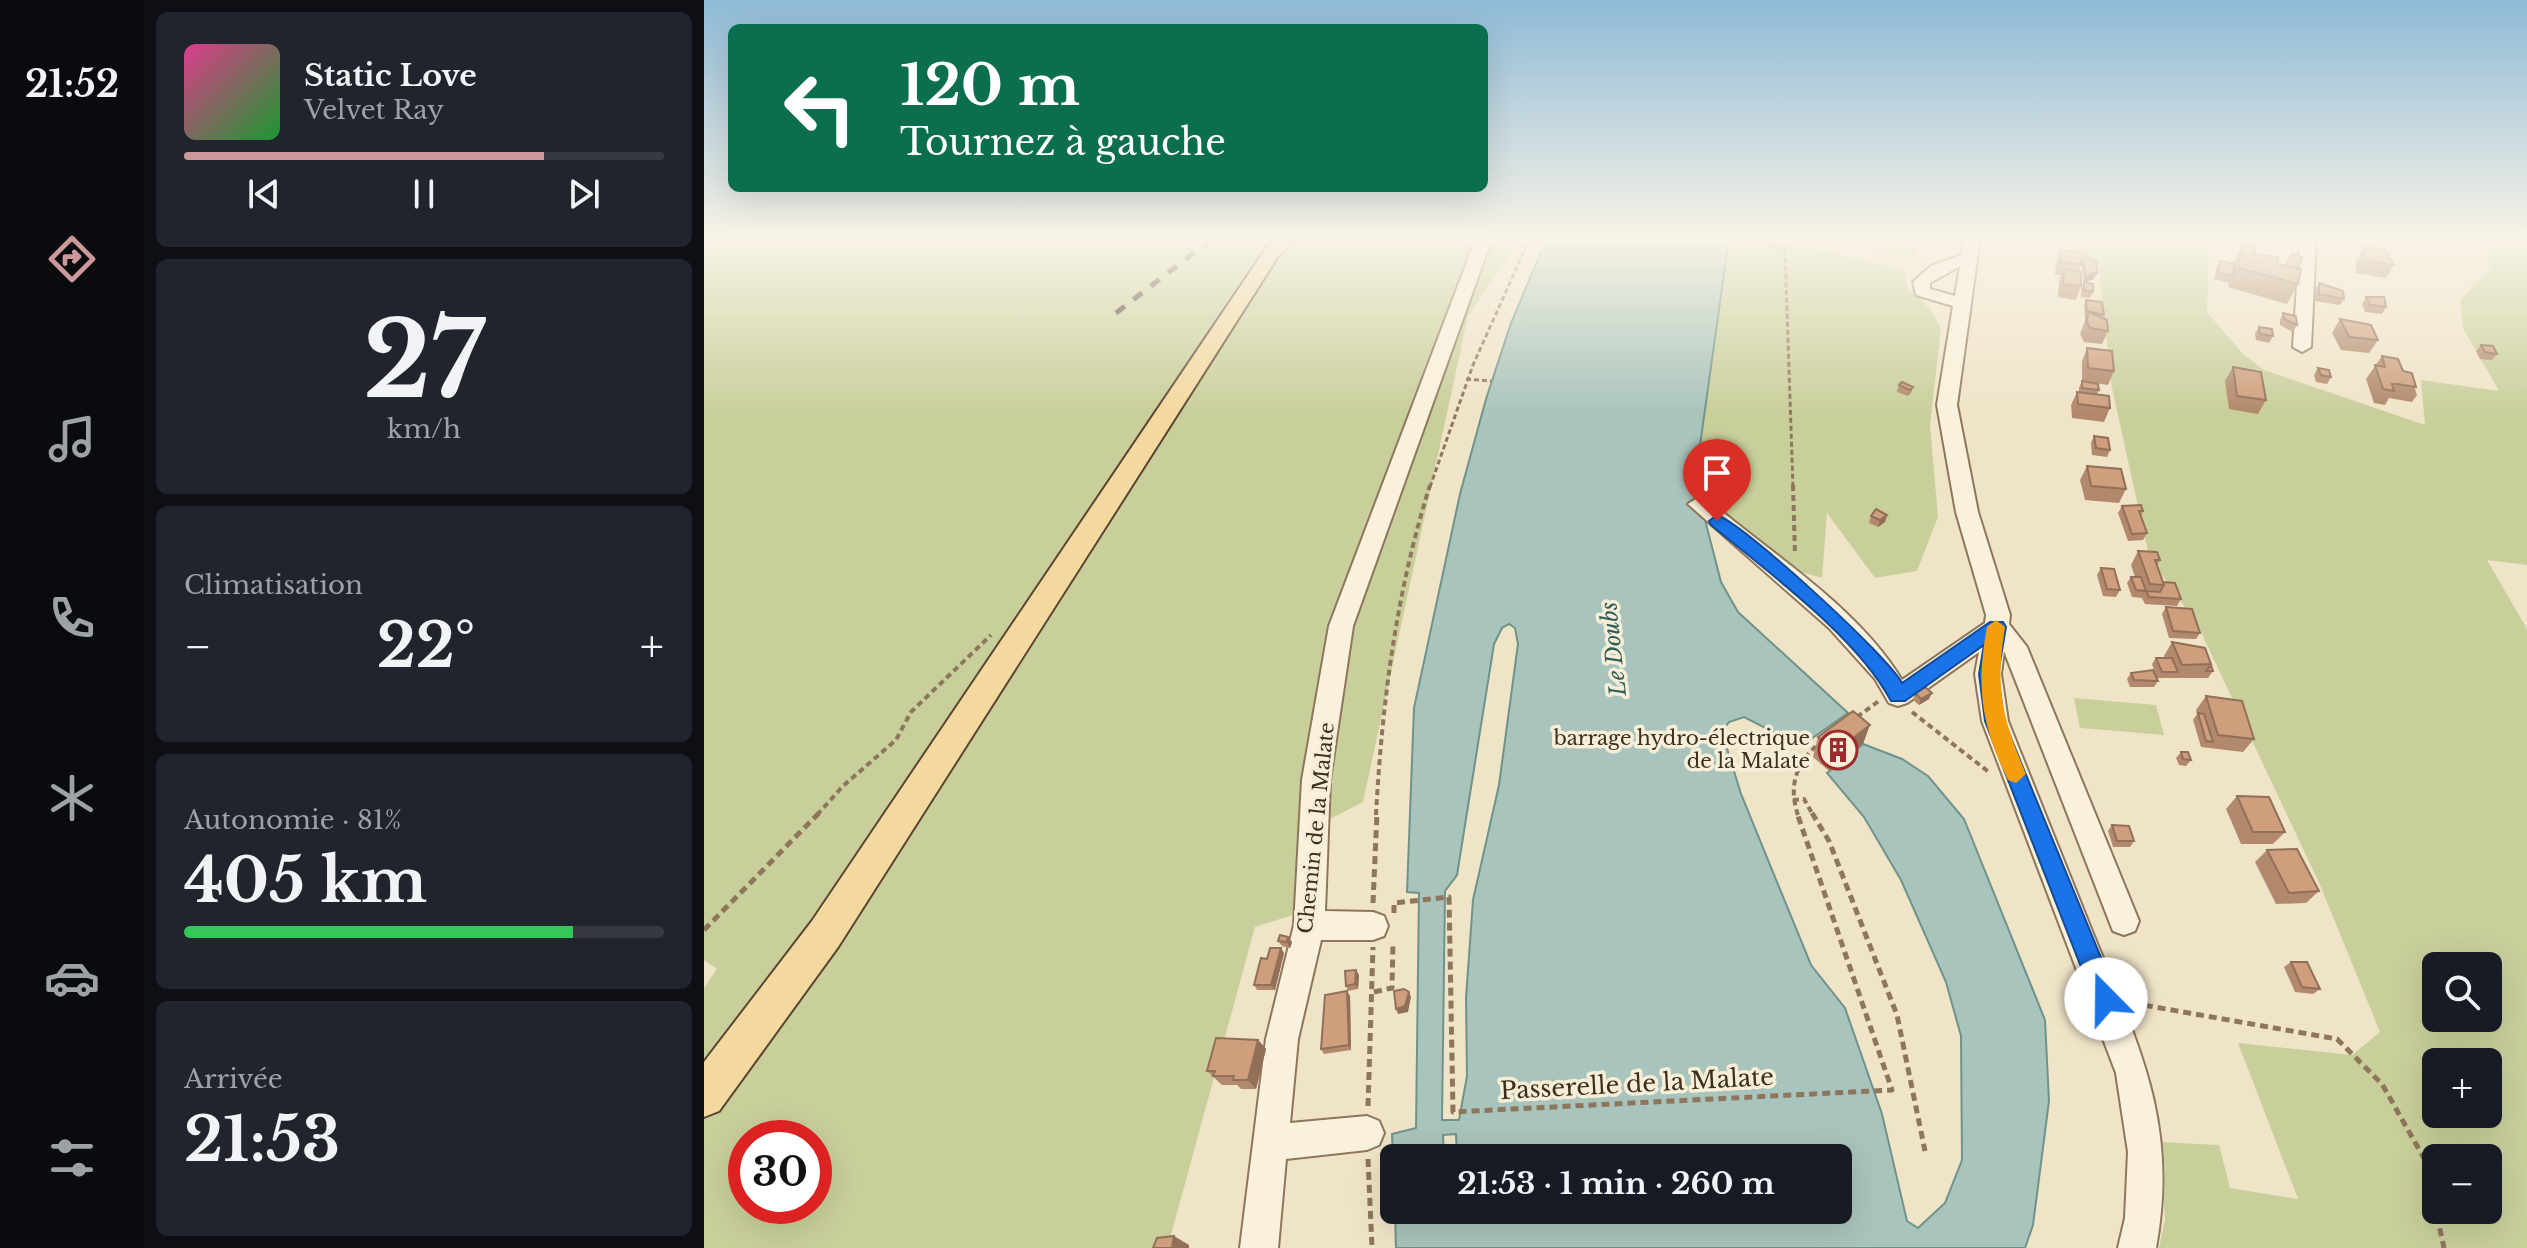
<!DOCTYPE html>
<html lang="fr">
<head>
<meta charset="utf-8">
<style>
	body { margin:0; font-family:"Libre Baskerville",serif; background:#20242c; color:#f1f3f6; height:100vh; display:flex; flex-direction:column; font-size:30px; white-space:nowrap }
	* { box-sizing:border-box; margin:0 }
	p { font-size:26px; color:#9ea1a6 }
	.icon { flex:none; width:44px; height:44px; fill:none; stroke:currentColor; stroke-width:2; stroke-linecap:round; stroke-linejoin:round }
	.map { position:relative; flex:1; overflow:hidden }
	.details { display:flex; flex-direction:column; gap:12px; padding:12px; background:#0d0f14; width:560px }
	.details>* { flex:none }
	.banner { position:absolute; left:24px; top:24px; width:760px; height:168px; border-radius:12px; box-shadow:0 8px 32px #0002; background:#0b6e4f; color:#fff; overflow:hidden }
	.buttons { position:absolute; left:1718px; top:952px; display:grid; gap:16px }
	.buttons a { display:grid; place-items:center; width:80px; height:80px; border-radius:12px; background:#171b24; box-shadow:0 8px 32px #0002; font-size:40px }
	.speed { position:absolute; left:24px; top:1120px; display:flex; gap:16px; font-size:40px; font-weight:700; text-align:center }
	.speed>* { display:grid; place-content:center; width:104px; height:104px; border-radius:50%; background:#171b24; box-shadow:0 8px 32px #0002; line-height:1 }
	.speed .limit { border:12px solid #d22; background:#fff; color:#111 }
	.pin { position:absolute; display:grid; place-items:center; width:68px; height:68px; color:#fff; margin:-82px -34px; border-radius:50% 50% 50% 0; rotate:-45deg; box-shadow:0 0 8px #0007 }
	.pin .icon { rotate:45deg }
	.me { position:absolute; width:88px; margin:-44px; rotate:338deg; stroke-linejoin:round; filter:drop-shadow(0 0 6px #0008) }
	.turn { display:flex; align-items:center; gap:28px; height:168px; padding:0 40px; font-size:36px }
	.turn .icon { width:104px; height:104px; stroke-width:2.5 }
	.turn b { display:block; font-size:56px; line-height:68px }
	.big { font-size:60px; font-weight:700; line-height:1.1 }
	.details .tile { flex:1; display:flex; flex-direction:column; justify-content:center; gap:12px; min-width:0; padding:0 28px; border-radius:12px; background:#20242c }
	.details .dial { align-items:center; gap:0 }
	.dial b { font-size:104px; line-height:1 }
	.song { display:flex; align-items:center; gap:24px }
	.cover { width:96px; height:96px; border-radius:12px; background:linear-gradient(135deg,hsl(330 70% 55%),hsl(130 70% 35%)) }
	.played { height:8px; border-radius:4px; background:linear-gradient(90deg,#cc999b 75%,#363941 75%) }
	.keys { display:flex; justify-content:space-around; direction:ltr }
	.heat { display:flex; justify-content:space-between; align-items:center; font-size:44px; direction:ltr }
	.charge { height:12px; border-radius:6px; background:linear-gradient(90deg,#34c759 81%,#363941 0) }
	.trip { position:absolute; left:676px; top:1144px; width:472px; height:80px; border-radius:12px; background:#171b24; box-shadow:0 8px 32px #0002; font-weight:700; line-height:80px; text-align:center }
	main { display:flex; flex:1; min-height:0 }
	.tab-bar { display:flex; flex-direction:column; width:144px; justify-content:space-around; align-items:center; background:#090b0e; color:#9ea1a6 }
	.tab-bar .icon { width:56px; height:56px }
	.tab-bar .current { color:#cc999b }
	.tab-bar b { font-size:36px; color:#f1f3f6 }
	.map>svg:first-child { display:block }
	.green { fill:#c9cf9b; fill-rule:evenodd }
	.water { fill:#a9c4bc; stroke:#6f938a; stroke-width:2; fill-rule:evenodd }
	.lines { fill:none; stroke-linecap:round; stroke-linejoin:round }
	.minor-casing { stroke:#8d765c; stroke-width:4 }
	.major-casing { stroke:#5b4430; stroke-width:4 }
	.path-far2 { stroke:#8d765c; stroke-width:3; stroke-dasharray:5 3; stroke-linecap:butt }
	.path-far1 { stroke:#8d765c; stroke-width:4; stroke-dasharray:6 4; stroke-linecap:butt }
	.path { stroke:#8d765c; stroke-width:5; stroke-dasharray:8 5; stroke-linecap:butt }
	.minor { fill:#faf1dc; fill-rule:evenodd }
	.major { fill:#f3d9a0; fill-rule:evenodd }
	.rail { stroke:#3d2e20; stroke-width:5; stroke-dasharray:11 11; stroke-linecap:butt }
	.wall { fill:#b2896c }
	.shaded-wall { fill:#916f58 }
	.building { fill:#cf9f7d; stroke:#916f58; stroke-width:2 }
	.route { fill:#1a73e8; stroke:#114b97; stroke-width:2 }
	.slow { fill:#f59e0b }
	.labels { text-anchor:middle; stroke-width:7; stroke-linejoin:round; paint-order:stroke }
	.poi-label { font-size:20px; fill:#3d2e20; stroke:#f7eed8; text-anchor:end }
	.street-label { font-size:20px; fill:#3d2e20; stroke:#f7eed8 }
	.water-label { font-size:22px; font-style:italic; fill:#2f5d5a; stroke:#f7eed8 }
	.near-street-label { font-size:24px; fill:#3d2e20; stroke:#f7eed8 }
</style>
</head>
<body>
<main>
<nav class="tab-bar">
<b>21:52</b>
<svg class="icon current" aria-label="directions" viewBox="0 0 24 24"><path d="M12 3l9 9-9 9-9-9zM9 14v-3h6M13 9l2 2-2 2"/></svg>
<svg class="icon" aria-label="music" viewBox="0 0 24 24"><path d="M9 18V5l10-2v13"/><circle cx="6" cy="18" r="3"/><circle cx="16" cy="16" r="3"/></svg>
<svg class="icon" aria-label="phone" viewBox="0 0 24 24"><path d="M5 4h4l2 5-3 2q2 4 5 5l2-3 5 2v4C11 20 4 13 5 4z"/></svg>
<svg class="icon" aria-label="climate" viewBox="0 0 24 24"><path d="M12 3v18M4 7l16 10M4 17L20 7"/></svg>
<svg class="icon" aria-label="car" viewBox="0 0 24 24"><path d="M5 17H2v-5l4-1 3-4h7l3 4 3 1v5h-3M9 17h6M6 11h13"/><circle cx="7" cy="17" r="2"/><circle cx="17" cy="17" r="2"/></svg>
<svg class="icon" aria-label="filters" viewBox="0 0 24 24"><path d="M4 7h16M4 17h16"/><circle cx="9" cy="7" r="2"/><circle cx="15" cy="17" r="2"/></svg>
</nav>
<section class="details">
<div class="tile">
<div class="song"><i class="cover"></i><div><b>Static Love</b><p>Velvet Ray</p></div></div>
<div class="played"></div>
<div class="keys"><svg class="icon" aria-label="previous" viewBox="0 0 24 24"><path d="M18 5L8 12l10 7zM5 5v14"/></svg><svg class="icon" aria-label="pause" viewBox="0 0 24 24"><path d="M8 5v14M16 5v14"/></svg><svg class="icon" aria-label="next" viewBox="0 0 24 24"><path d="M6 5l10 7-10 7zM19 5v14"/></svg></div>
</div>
<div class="tile dial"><b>27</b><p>km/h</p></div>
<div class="tile"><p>Climatisation</p>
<div class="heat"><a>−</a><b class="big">22°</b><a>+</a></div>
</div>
<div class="tile"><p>Autonomie · 81%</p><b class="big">405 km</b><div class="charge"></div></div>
<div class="tile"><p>Arrivée</p><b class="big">21:53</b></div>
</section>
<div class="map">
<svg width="1823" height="1248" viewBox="0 0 1823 1248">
	<rect width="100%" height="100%" fill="#f0e4c8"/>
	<path class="green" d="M0,238h818l-54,78 -105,486 -64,33 -6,80 -38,12 -84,308 -10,13h-457v-260l13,-19 -13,-9zM42,1138h68v68h-68z
		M1025,238c60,0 119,18 177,33l1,15 24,24 10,19 -11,96 8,92 -21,54 -42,7 -48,-65 -5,65 -48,-14 -79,-82z
		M1123,238h94l-7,20 -89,-16z
		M1376,238h130l-3,74 35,41 22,17 161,55 -4,-45 78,11 -36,-63 -3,-28 30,-32 -6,-30h43v327l-40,-5 40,69v619h-368l6,-28 -6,-78 60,3 11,43 68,11 -60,-156 114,12 28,-23 -60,-147 -121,-257 -50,-72 -37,-168 -14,-125 -17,-5zM1732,966h52v52h-52zM1732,1062h52v52h-52zM1732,1158h52v52h-52z
		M1370,698l82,7 8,30 -84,-7z"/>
	<path class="water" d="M843,238h182l-34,243 26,101 17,30 110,101 -47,33 -57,-29 -15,5 -7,10 19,62 70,171 34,43 37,106 25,107 11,7 27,-25 17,-43 -1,-124 -15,-54 -45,-102 -37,-63 -37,-44 36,-29 39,15 26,17 36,43 81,201 4,81 -16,124 -8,23h-629l-1,-38h51l1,10 10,2 1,-12h380v-52h-381l-1,-24 -13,1 1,23h-50v23l-2,-47 24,-6 3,-235 -12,-1 7,-184 46,-214 26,-95 25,-76zM805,624l6,4 3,16 -19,141 -26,115 -7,98 1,78 -8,44h-17l3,-229 12,-16 37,-231 8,-16z"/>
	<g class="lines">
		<g class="minor-casing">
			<path id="minor" d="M772,238h16l-139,388 -23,154 -5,131 48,1 11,4 4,10 -4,10 -11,4h-52l-23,99 -8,84 77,-7 12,5 5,12 -5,12 -12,5 -81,9 -8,89h-38l26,-209 28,-114 8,-145 27,-154z
				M1260,238h16l-23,167 21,107 32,103 -1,9 18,23 112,274 -4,10 -11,4 -11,-4 -109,-280 -3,23 7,47c28,70 56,140 84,210 46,113 87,191 64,317h-38l7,-30 3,-66 -12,-79 -134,-352 -7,-47 4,-22 -72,51 -9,3 -9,-3 -14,-24 -46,-51 -141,-124 11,-7 8,2c65,56 149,106 195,181l83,-57 1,-8 -30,-103 -19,-107 16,-99 -37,-11 -3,-13 18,-16 30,-11zM1256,266l-5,30 -25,-7v-6z
				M1596,238h16l-5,109 -9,5 -9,-5z"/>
		</g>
		<g class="major-casing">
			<path id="major" d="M569,238h21l-17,20 -439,689 -119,164 -15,6v-55l108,-141z"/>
		</g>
		<path class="path-far2" d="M1061,238l4,7 16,6 8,236
			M1081,251l2,-9
			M762,379l25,2
			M726,487l43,-122 57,-127"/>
		<path class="path-far1" d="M1089,485l2,70
			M1208,712l78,61
			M1153,717l22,-16
			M1089,800l11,-1 9,16
			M113,815l26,-29 53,-46 15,-28 80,-77
			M672,815c6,-112 20,-222 54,-330
			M1094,815c-10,-29 -2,-53 22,-72"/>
		<path class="path" d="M1108,813l17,28 68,174 28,136
			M669,903l4,-90
			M690,913v-10l55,-6 4,215 439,-22 -95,-277
			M0,930l115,-117
			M670,992l18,-4 1,-46
			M1428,1003l205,36 45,45 43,76 19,88
			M664,1106l5,-159
			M664,1159l4,89"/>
		<use href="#minor" class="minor"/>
		<use href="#major" class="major"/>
		<path class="rail" d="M412,313l97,-75"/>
	</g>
	<path class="wall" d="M1331,238h33l-2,6h-31z
		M1539,243l12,11 22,10 21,5v15l-11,20 -59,-17 1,-4 -15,-4 3,-12 3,-6 13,3z
		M1660,247l30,18 -8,13 -30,-5v-13z
		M1357,250l20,11 2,-6 11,24 -9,3 8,10 -3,6 -9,-1v-8l3,-7 -3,-17 -2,7 2,14 -5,14 -18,-3 1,-15 2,-7h-6l1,-12z
		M1615,283l25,16 -4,6 -25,-4v-11z
		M1662,297l20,10 -4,7 -17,-2 -3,-8z
		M1382,300l18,15 -1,3 5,13 -6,13 -18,-2 -4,-8 6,-16h-1l-1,-12z
		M1579,313l14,12 -4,7 -13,-7v-5z
		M1636,319l38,21 -9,13 -28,-3 -9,-17z
		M1555,327l14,9 -4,7 -13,-3 -1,-6z
		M1777,345l16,9 -5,6 -12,-1 -4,-8z
		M1383,348l27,23 -6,14 -26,-4v-20z
		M1678,356l21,15 13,16 -1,2 2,6 -5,7 -23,-4 -4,7 -11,-2 -8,-24z
		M1529,367l33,33 -8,14 -29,-5 -4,-28z
		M1614,368l13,9 -4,7 -11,-2 -2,-7z
		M1378,381l17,9 -2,4 13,14 -6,14 -32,-4 -1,-13 6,-13h2v-4z
		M1195,385l14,2 -2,6 -3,3 -11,-4z
		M1390,436l16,14 -3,7 -15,-2 -1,-12z
		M1383,466l39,23 -7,14 -34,-3 -5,-20z
		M1418,506l21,5 -2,5 6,17 -4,7 -15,1 -10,-28z
		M1183,515l-2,7 -7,5 -9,-4 2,-7z
		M1434,551l22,9 -3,5 6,17 18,17 -4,7 -32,-2 -3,-6 -10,-1 -5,-14 4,-6h4l-4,-12z
		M1397,568l19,22 -4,7 -13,-1 -6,-21z
		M1462,607l34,26 -4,6 -27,-1 -7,-24z
		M1468,642l33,6 8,23 -5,7h-51l-5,-14 4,-6h9l-1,-2z
		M1427,673l27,8 -4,6h-24l-3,-8z
		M1211,693l14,6 -10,6 -6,-5z
		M1502,696l48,43 -11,13 -42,-5 -8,-27 4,-6 -1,-4z
		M1114,737l45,7 -34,27 -16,-14z
		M1477,752l10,8 -5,6 -7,-1 -3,-7z
		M1533,796l48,36 -12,12h-32l-15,-35z
		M1408,825l22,16 -4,6h-17l-5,-16z
		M1563,850l52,41 -13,12 -30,1 -21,-42z
		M574,941l14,1 -2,6 -8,-2z
		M580,953l-9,37h-18l-3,-5 13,-26z
		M1587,962l29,27 -7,5 -18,-2 -11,-25z
		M652,970l3,5 -1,14 -10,2 -2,-5z
		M646,996l1,54 -27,4 -3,-5z
		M554,1040l8,9 -10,40h-15l-4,-4h-15l-15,-14z"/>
	<path class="shaded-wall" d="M1393,273l-3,6 -11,4 2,-7z
		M1183,515l-2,7 -7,5 2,-7z
		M1228,693l-3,6 -10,6 2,-6z
		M1166,725l-7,19 -34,27 6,-19z
		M584,937l4,5 -2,6 -3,-6z
		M577,948l3,5 -9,37 -4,-5z
		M652,970l3,5 -1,14 -3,-5z
		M643,991l3,5 1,54 -2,-5z
		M705,992l2,5 -3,15 -10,2 -2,-5z
		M554,1040l8,9 -10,40 -8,-9z
		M470,1236l15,9v3h-17z"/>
	<path class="building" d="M1539,243l11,2 1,9 23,3 -1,7 24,5 -3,15 -60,-16z
		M1660,247l21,3 9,15 -30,-5z
		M1357,250l19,2 1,12 -21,-2z
		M1588,254l10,3 -4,12 -13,-3z
		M1379,255l13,6 1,12 -12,3z
		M1516,261l15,3 -2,12 -16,-3z
		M1360,269l17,3v14l-18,-2z
		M1380,282l9,2v8l-9,-2z
		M1615,283l24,8 1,8 -25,-5z
		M1662,297h18l2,10 -16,-2z
		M1382,300l16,2 2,13 -17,-4z
		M1385,312l18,8 1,11 -18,-3 -4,-7z
		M1579,313l13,3 1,9 -13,-6z
		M1636,319l31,6 7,15 -29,-3z
		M1555,327l13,2 1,7 -13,-2z
		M1777,345l12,1 4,8 -12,-2z
		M1383,348l25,3 2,20 -26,-3z
		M1678,356l16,3 5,12 9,2 4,14 -19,-3h-5l2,7 -11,-2 -8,-24 10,2z
		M1529,367l28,5 5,28 -29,-4z
		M1614,368l11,2 2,7 -10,-2z
		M1378,381l16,3 1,6 -17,-2z
		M1198,382l11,5 -3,3 -11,-5z
		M1373,392l32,4 1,12 -32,-4z
		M1390,436l14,2 2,12 -14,-2z
		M1383,466l34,3 5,20 -35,-3z
		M1437,505l2,6h-4l8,22 -15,1 -10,-28z
		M1172,509l11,6 -7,5 -9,-4z
		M1434,551l19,1 3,8h-5l9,25 -14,-1z
		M1397,568l13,1 6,21 -13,-1z
		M1427,577h10l5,14 -10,-1z
		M1459,582l12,1 6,16 -32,-2 -3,-6 14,1 4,-7z
		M1462,607l26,2 8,24 -27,-2z
		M1468,642l33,6 6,16 -29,1z
		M1452,658h16l6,14h-16z
		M1507,665l2,6h-7z
		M1449,670l5,11 -24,-1 -3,-7z
		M1221,687l7,6 -11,6 -6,-6z
		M1502,696l36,5 12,38 -36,-4z
		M1149,711l17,14 -35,27 -17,-15z
		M1494,713l6,1 9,28 -7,-1z
		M1477,752h7l3,8 -8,-1z
		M1533,796l32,1 16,35h-32z
		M1408,825l17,1 5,15h-17z
		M1593,849l22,42 -30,2 -22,-43z
		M576,935l8,2 -1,5 -9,-1z
		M566,948h11l-10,37h-17l7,-27 6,1z
		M1587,962h16l13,27 -18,-2z
		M652,970l-1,14 -9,2 -1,-15z
		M700,989l5,3 -4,14 -9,3 -2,-18z
		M643,991l2,54 -28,4 4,-54z
		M512,1038l42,2 -10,40h-15l1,-4h-21l2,-5h-8z
		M470,1236l-2,12h-19l4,-10z"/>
	<linearGradient id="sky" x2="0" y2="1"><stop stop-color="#8fbad6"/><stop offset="0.58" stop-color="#f8f3e6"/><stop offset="1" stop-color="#f8f3e6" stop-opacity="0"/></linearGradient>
	<rect width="1823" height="413" fill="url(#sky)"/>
	<path class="route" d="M1013,515c26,8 171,141 185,168l88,-61h13l3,5 -8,47 6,47 114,278 -3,9 -9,3 -9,-3 -112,-287 -6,-47 5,-29 -79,56h-14c-34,-64 -123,-129 -180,-176l-2,-4z"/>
	<path class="slow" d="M1292,620l9,7c-10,64 -3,89 21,147l-10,9 -8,-3c-27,-56 -32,-92 -21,-153z"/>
	<defs>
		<g id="building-ring" transform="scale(2)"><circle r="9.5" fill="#f7eed8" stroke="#9e2a2b" stroke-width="1.5"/><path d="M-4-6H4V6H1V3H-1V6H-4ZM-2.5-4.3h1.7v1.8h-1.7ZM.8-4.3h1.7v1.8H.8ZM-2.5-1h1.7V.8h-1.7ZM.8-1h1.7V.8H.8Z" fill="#9e2a2b"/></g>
	</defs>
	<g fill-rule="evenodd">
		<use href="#building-ring" x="1134" y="750"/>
	</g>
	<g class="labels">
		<g class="poi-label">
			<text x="1106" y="745">barrage hydro-électrique<tspan x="1106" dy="23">de la Malate</tspan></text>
		</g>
		<g class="street-label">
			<text transform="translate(612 828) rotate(-84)" y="7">Chemin de la Malate</text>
		</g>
		<g class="water-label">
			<text transform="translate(909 649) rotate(-96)" y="8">Le Doubs</text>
		</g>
		<g class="near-street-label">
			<text transform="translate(933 1084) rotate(-3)" y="8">Passerelle de la Malate</text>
		</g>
	</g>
</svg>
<div class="buttons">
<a><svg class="icon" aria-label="search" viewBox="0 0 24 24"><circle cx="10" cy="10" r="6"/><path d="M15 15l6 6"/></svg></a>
<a>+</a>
<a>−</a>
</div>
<div class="speed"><div class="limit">30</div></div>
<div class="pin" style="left:1013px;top:521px;background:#d93025"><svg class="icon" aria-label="arrive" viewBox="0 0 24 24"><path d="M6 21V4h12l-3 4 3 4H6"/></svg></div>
<svg class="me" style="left:1402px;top:999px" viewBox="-20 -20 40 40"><circle r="19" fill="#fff"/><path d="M0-13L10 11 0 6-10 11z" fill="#1a73e8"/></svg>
<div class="trip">21:53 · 1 min · 260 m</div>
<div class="banner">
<div class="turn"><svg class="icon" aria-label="left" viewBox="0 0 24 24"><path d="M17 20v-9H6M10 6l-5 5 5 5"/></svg><div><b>120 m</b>Tournez à gauche</div></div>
</div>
</div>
</main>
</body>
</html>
